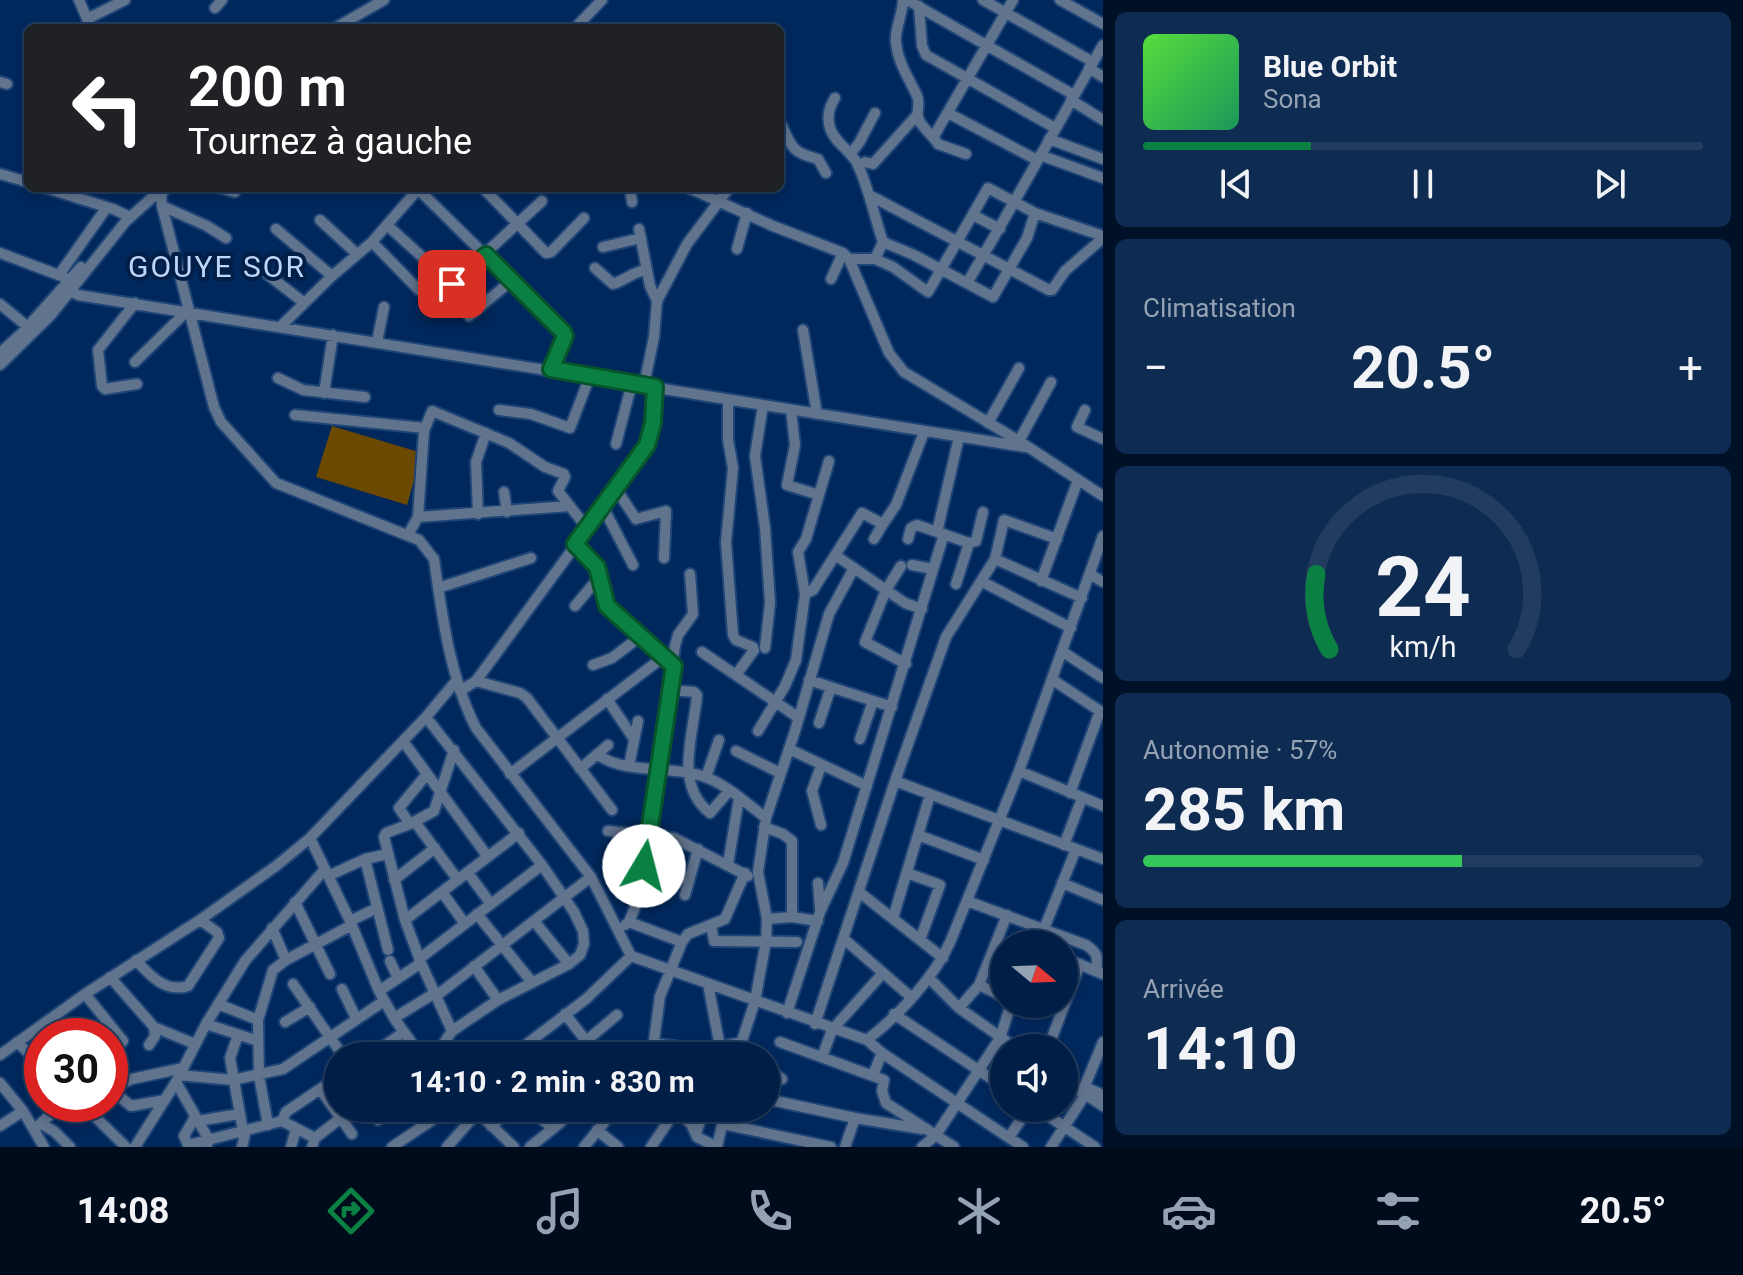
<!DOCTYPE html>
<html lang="fr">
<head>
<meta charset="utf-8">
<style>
	body { margin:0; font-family:Roboto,sans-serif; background:#0e2b51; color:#f1f3f6; height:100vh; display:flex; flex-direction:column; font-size:30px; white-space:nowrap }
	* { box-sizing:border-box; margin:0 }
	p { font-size:26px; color:#95a2b3 }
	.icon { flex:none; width:44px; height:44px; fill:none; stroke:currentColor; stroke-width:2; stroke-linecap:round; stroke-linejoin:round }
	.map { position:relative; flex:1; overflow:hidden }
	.sheet { display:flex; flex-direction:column; gap:12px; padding:12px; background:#001026; width:640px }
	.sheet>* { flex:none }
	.hud { position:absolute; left:24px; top:24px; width:760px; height:168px; border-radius:12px; box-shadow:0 4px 12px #0003,0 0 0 2px #223c5f; background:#202124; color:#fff; overflow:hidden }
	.needle { width:52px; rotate:109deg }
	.buttons { position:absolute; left:990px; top:930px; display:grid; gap:16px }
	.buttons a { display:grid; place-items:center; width:88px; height:88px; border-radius:50%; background:#001e46; box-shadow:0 4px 12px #0003,0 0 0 2px #223c5f; font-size:40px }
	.speed { position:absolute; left:24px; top:1018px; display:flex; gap:16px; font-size:40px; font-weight:700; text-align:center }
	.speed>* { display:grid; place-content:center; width:104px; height:104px; border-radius:50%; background:#001e46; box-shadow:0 4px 12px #0003,0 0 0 2px #223c5f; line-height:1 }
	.speed .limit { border:12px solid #d22; background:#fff; color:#111 }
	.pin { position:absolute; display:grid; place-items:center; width:68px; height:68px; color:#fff; margin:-34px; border-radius:16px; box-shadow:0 4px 12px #0006 }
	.me { position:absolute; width:88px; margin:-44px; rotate:8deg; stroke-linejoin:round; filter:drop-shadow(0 0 6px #0008) }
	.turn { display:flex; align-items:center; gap:28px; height:168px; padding:0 32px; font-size:36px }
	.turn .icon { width:104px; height:104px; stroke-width:2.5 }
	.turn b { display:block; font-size:56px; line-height:68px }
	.big { font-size:60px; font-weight:700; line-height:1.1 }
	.sheet .tile { flex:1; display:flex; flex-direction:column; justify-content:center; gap:12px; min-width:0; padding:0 28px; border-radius:12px; background:#0e2b51 }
	.sheet .dial { align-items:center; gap:0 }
	.dial svg { height:208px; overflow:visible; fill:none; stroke:#223c5f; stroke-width:7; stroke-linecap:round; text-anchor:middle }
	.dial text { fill:#f1f3f6; stroke:none }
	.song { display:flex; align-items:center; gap:24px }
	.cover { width:96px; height:96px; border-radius:12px; background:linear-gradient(135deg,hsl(110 70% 55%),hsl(150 70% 35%)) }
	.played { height:8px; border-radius:4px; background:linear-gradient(90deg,#0b8043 30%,#223c5f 30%) }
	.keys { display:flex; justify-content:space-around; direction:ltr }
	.heat { display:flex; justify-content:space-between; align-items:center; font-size:44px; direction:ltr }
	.charge { height:12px; border-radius:6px; background:linear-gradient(90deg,#34c759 57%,#223c5f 0) }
	.trip { position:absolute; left:324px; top:1042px; width:456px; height:80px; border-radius:40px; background:#001e46; box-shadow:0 4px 12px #0003,0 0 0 2px #223c5f; font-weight:700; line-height:80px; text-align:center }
	.tab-bar { display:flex; height:128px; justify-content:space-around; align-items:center; background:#000c1c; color:#95a2b3 }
	.tab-bar .icon { width:56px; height:56px }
	.tab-bar .on { color:#0b8043 }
	.tab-bar b { font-size:36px; color:#f1f3f6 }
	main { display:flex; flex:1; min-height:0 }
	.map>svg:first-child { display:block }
	.green { fill:#6c4900 }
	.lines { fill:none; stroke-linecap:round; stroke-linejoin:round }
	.minor-casing { stroke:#1f4476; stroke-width:14 }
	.minor { stroke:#61748e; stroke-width:10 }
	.route-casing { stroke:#07532c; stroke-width:20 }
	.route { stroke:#0b8043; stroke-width:14 }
	.labels { text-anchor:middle; stroke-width:8; stroke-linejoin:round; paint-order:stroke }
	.neighbourhood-label { font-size:30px; letter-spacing:2px; fill:#bfd6f8; stroke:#021f48 }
</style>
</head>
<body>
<main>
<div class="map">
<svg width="1103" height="1147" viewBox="0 0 1103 1147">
	<rect width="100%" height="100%" fill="#00285d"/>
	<path class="green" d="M332,426l90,27 -15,52 -91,-28z"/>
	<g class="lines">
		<g class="minor-casing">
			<path id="minor" d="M79,0l12,28
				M903,0c0,14 -9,30 -7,43 2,20 13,35 21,53 4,8 -2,16 2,24 4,9 14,15 19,24l28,10
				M907,0l167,95
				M983,0l110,62
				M1060,0l43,24
				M919,6l3,40 4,9 129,73
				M215,8l7,-8
				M87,19l38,-19
				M335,28l49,-28
				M575,28l27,-28
				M1089,68l14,9
				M0,82l7,2
				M835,98c-6,9 -8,20 -5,30 4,14 20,22 27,35 12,25 17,53 26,79l-8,17
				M1071,100l32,20
				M948,113l89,47
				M780,129l2,-3c10,23 12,27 36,33l8,14
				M934,136l79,-136
				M1049,139l54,20
				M851,153l8,-10 16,-30
				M1040,155l63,23
				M858,166l7,-4 8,2 44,-49
				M0,174l28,8
				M46,188l67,21 13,6
				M166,188l-5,7 1,11 52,201 7,15 55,61 143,57 15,19c8,57 16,118 42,169l115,149 40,79 236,84c32,-25 68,-63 84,-100l68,-169 84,-235
				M220,188l15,4
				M483,188l63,65 5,-1 33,-34
				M630,188l2,14
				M689,188l84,38 70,27 6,6 40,94 15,19 115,69 84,55
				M418,189l145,143 2,4 -14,33
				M869,195l180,95h3l13,-19 38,-33
				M162,206l45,20 19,12
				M973,215l27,14
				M320,220l37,34
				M387,225l65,59 90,-83
				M276,229l56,47
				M639,229l11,57 7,15 -3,36 -10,48
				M372,242l47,48
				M883,242l31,13 79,42 34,-59 8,-25
				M603,247l38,-9
				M737,249l10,-36
				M0,253l64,24
				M849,259h26l18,8 35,25 60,-104 47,25 68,23
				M595,268l18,16c13,-4 19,-12 33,-14
				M267,274l36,28
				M59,275l48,-68
				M831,279l12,-26
				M967,283c47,-79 91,-159 136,-238
				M71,291l7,4 947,152
				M657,301l30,-57 42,-56
				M135,303l-37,47 4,36 3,3 32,-5
				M0,304l28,23
				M469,316l42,-35
				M281,326l51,-50 40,-34 47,-54
				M803,330l14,84
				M377,342l7,-35
				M0,353l22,-20 59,-66
				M135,362l52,-51
				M0,365l51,-50 75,-94 29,-26
				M278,378l25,12 62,7
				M324,393l9,-58
				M728,400v40l5,28 -7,74 7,93 3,5 17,7 1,3 -18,25
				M763,405l-8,51 10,72 5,75 -5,45
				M499,410l32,4 39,14 20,-52
				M791,410l4,35 -8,40 32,10
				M1085,410l-8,17 26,12
				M295,415l130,13
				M988,423l31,-55
				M1019,441l32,-59
				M616,444l16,-61
				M616,489l20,30 30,-8 -2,47
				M504,492l3,20
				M603,507l30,58
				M478,514l-2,-52 10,-29
				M418,517l6,-86 8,-20 77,32 36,24 19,7 1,3 -7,14 29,37
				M937,532l22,-95
				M408,535l10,-18 152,-11
				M874,539l9,-15
				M908,539l3,-11 6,-3 52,18
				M575,544l22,23 10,39 59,55
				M835,555l70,48 17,6
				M995,559l87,39
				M912,565l21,4
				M901,566l-15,24 -21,52 41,22
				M1090,574l13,8
				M981,581l90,47
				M1041,581l37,-101
				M956,584l13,-41 7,-2 7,-29
				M438,588l93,-30
				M805,594l8,-4 49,-77 21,11 13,-19 28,-73
				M575,606l26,-31
				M702,652l97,66
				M1063,652l40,26
				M593,665l19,-7 29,-22
				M809,680l83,27
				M1053,680l50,33
				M476,681l44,12 7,5 85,112
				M670,690l24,2 3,3c-3,39 -24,89 13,118l19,-22
				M460,691l16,-10 162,-221c14,-24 16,-46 17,-73
				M607,699l27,40
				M426,717l116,148 32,47 9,19 1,13 -4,11 -11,9 -71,36 -46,31 -17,25
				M819,723l12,-36
				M758,731l27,-45 11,-26 9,-66 -7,-42 8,-13 23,-78
				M860,739l13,-38
				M403,741l85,116
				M789,749l78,37
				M736,751l44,22
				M597,754c28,21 71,11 105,22 23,7 44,27 64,42
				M629,766l9,-45
				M580,769l28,-24
				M1019,771l84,35
				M510,774l152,-116
				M706,777l13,-37
				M895,781l208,78
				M1070,793l30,-82
				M415,822l43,58
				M410,824l-11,-16 28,-34
				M821,825l-9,-34 9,-25
				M764,827l19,7 9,7v76
				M608,831l66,7 74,38
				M918,835l66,25
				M310,838l40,83 29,70 15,27 27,38
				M1064,845l18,-47
				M365,859l23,91
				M728,864l11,-66
				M468,873l23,31
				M907,873l33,12 -20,55
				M673,875l16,5
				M328,876l37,-17 23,-5
				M394,880l41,-32
				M818,883l2,26
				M1062,883l41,17
				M442,892l23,32
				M859,892l84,66
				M685,895l13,-46
				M967,901l119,44c12,8 12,12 10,26
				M295,902l35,72
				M477,914l54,67
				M893,918l37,-123
				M767,919l25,-2 26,4
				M405,920l114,-87
				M350,921l27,-13
				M534,921l35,43
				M629,922l11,-27 35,-249 3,-11 15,-21 -3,-40
				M625,925l4,-3 53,20
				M711,925l3,16 83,1
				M272,928l14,32
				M844,939l67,58
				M1038,944l38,-95
				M1064,958l39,16
				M419,959l123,-94
				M136,960c14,16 30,33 52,26l31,-48 -2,-6 -17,-12
				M390,961l8,17
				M474,966l24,34
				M110,977l44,50 41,17
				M929,978l30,30 57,40
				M293,984l50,72
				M708,984l12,63
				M979,985l25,12
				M342,989l14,29
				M379,991l42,-28
				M85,994l38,47 -13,13
				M436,996l155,-119
				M218,1004l40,16
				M959,1008l20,-23 28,-70
				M787,1013l33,-101 23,-49 101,-329
				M565,1014l33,42
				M894,1014l110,73
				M394,1018l41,-25
				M285,1022l25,-15
				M206,1024l52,17
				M815,1024l80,-243 51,-144 49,-78 9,-39 53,19
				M452,1031l-31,-68 -16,-43 -21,-83 2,-4 24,-9 24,-13 20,-61
				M238,1035l-8,23 13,73
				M91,1036l17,-13
				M867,1040l15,13 141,94
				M532,1041l12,15
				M586,1041l31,-26
				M17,1042l25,24
				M780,1042l104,38 -2,11 4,12 68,44
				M653,1043l47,7 39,-7
				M149,1045l6,-9 -1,-9
				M1048,1048l32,-84
				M0,1055l85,-61 115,-74 76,-54 34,-28 116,-121 31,-37
				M369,1056l35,-24
				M511,1056l75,-57 45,-43
				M652,1056l8,-60 22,-54 6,-8 37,-15 20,-46
				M737,1056l18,-55 11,-60 1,-22 -9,-47 8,-54 29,-87 34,-117 25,-46
				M822,1057l10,-27 51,-57
				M766,1067l16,12
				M179,1075l54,5 50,-11 101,-68
				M873,1075l9,-22
				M1064,1080l39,26
				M176,1082l33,58 -2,5
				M0,1083l23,28 21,36
				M1085,1087l18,8
				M110,1089l22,-10 51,-11
				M110,1089l21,17 34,-6
				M320,1089l32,45
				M1082,1093l21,-51
				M766,1099l89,19 67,11
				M82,1104l44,43
				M412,1108l15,16
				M473,1108l41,39
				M529,1108l23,20
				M674,1108l17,16 6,13 20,10
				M1036,1108l59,39
				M195,1117l-11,19 4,9 94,-24 33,17
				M378,1120l14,-12
				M198,1121l41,-7
				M282,1121l4,-9 52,-35
				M41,1124l13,7 16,16
				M723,1124l108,23
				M268,1125l-9,-49 -1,-56 15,-50 13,-10 66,-35
				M0,1126l23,-15
				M38,1126l24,-22
				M491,1126l23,-18
				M597,1130l21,17
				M696,1133l9,-25
				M1009,1137l20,-29
				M135,1147l41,-65 30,-58 39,-63 80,-92
				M242,1147l4,-17
				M291,1147l5,-18
				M312,1147l3,-9 26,-20
				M392,1147l58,-39
				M447,1147l30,-34
				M530,1147l31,-25
				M584,1147l32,-39
				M651,1147l25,-37
				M717,1147l9,-39
				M845,1147l10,-29
				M922,1147l14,-12 64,-97 11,-34
				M1051,1147l34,-52"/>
		</g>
		<use href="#minor" class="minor"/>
	</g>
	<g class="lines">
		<g class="route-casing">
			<path id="route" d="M452,284l34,-29 77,77 2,4 -14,33 104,18 -2,36 -6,22 -72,99 22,23 10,39 67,60 -30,200"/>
		</g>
		<use href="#route" class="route"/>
	</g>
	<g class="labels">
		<g class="neighbourhood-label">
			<text x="217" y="277">GOUYE SOR</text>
		</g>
	</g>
</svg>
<div class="buttons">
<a><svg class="needle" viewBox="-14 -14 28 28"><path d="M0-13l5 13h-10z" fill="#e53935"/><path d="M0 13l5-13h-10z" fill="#95a2b3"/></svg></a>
<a><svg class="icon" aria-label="sound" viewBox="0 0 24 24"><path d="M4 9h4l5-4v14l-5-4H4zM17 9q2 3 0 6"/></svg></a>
</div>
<div class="speed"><div class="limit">30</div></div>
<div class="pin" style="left:452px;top:284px;background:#d93025"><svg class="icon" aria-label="arrive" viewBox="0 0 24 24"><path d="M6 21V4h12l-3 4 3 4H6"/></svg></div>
<svg class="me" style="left:644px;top:866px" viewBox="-20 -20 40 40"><circle r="19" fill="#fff"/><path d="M0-13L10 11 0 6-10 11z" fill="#0b8043"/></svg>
<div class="trip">14:10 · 2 min · 830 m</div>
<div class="hud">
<div class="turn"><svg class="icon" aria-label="left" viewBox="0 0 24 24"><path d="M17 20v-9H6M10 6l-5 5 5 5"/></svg><div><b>200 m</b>Tournez à gauche</div></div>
</div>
</div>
<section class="sheet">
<div class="tile">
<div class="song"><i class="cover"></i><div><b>Blue Orbit</b><p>Sona</p></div></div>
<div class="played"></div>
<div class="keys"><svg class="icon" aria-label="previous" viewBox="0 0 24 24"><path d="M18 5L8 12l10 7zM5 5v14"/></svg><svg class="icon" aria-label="pause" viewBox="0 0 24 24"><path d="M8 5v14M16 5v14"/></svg><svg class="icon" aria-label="next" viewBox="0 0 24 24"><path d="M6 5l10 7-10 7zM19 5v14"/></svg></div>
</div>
<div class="tile"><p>Climatisation</p>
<div class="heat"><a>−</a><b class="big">20.5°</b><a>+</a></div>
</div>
<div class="tile dial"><svg viewBox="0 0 100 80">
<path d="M14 69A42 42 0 1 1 86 69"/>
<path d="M14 69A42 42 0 0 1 9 40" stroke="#0b8043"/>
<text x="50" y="56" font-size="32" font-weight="700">24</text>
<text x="50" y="72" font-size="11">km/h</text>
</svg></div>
<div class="tile"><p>Autonomie · 57%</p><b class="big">285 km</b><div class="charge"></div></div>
<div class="tile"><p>Arrivée</p><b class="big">14:10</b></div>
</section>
</main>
<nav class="tab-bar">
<b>14:08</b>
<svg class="icon on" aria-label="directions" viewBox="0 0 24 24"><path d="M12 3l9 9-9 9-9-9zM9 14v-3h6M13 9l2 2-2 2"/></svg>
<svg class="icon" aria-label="music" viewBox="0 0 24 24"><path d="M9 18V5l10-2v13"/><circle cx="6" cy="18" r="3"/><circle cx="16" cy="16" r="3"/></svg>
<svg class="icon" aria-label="phone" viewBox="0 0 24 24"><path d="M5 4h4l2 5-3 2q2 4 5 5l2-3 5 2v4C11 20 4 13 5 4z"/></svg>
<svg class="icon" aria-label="climate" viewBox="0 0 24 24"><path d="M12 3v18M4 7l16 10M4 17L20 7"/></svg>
<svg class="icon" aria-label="car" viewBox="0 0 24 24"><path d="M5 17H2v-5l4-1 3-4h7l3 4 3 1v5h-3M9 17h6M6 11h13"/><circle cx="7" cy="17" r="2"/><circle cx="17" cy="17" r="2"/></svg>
<svg class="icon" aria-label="filters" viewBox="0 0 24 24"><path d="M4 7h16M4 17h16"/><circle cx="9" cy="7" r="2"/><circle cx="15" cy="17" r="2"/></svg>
<b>20.5°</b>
</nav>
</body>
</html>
